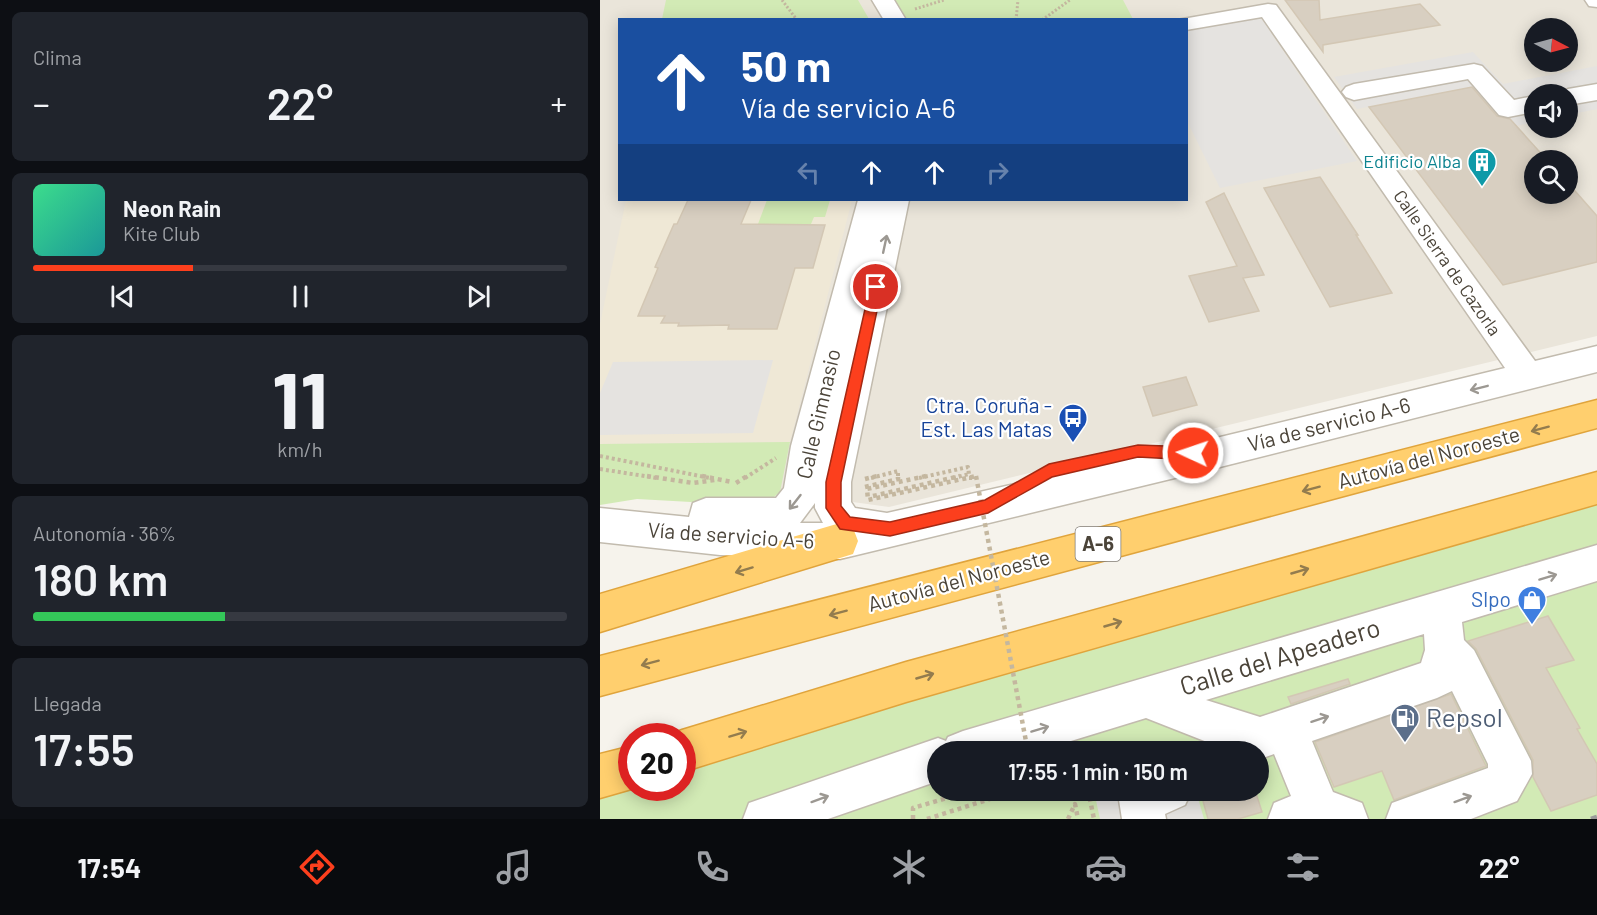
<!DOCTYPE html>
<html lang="es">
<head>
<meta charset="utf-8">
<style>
	body { margin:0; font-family:Barlow,sans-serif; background:#20242c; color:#f1f3f6; height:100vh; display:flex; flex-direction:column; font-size:22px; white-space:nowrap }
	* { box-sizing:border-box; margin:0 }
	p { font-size:20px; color:#9ea1a6 }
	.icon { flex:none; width:33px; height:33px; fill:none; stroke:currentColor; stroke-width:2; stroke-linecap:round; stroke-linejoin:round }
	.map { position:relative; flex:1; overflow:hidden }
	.sheet { display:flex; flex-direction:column; gap:12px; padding:12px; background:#0d0f14; width:600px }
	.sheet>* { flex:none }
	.top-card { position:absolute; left:18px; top:18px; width:570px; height:183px; border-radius:0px; box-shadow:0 3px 15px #0003; background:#1a4fa0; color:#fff; overflow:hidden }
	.needle { width:39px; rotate:96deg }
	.controls { position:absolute; left:924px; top:18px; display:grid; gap:12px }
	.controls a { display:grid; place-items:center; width:54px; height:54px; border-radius:50%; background:#171b24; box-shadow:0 3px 15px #0003; font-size:30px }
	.speed { position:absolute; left:18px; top:723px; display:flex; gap:12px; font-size:30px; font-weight:700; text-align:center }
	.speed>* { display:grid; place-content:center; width:78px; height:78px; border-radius:50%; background:#171b24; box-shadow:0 3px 15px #0003; line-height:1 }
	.speed .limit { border:9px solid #d22; background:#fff; color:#111 }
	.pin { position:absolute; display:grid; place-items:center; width:51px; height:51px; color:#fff; margin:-26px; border:3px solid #fff; border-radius:50%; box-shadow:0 2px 6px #0007 }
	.me { position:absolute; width:66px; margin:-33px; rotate:273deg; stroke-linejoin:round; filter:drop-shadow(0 0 4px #0008) }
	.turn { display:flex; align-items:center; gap:21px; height:126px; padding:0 24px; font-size:27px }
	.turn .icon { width:78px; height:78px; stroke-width:2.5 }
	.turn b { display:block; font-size:42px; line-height:51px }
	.lanes { display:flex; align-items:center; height:57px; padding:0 24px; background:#0003; justify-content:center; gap:30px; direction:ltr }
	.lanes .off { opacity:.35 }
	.big { font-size:45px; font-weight:600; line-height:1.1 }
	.sheet .tile { flex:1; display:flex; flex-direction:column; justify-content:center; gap:9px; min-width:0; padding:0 21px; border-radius:9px; background:#20242c }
	.sheet .dial { align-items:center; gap:0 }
	.dial b { font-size:78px; line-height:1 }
	.song { display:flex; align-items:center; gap:18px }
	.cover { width:72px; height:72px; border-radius:9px; background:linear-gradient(135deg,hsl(150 70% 55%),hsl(180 70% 35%)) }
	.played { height:6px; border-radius:3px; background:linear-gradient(90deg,#fc3f1d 30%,#363941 30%) }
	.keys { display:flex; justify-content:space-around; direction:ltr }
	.heat { display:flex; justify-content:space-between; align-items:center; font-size:33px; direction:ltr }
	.charge { height:9px; border-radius:4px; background:linear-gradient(90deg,#34c759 36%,#363941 0) }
	.trip { position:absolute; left:327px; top:741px; width:342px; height:60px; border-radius:30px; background:#171b24; box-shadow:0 3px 15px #0003; font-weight:600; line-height:60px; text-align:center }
	.menu { display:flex; height:96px; justify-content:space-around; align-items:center; background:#090b0e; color:#9ea1a6 }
	.menu .icon { width:42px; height:42px }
	.menu .on { color:#fc3f1d }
	.menu b { font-size:27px; color:#f1f3f6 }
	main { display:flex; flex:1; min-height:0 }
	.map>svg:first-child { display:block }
	.residential { fill:#eae5da; fill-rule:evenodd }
	.education { fill:#efe8d6 }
	.green { fill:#d2eab5; fill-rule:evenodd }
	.parking { fill:#e5e3e0 }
	.building { fill:#d8cfc1; stroke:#d3c7b4; stroke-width:1.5 }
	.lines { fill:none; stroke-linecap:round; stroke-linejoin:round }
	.minor-casing { stroke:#c2bbae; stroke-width:3 }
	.highway-casing { stroke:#e0a43c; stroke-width:3 }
	.path-far2 { stroke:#c4b79f; stroke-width:3; stroke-dasharray:2 2; stroke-linecap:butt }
	.path-far1 { stroke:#c4b79f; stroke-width:4; stroke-dasharray:3 3; stroke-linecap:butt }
	.path { stroke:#c4b79f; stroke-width:4.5; stroke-dasharray:4 4; stroke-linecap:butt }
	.minor { fill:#fff; fill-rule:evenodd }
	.highway { fill:#ffcf6e; fill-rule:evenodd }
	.rail { stroke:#9a9a9a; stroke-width:5; stroke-dasharray:9 9; stroke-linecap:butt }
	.path-bridge-far1 { stroke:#c4b79f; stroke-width:4; stroke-dasharray:3 3; stroke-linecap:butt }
	.path-bridge { stroke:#c4b79f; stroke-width:4.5; stroke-dasharray:4 4; stroke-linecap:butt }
	.oneway { stroke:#9c9892 }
	.oneway2 { stroke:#937c4e }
	.route { fill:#fc3f1d; stroke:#a42913; stroke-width:1.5 }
	.labels { text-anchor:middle; stroke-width:4.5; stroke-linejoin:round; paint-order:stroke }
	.far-culture-label { font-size:18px; fill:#0d838f; stroke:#fff; text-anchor:end }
	.far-street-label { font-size:18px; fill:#4b4439; stroke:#fff }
	.shield { fill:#fff; stroke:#817c74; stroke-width:1.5 }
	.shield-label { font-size:20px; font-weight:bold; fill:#4b4439 }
	.transit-label { font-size:21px; fill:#164399; stroke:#fff; text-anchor:end }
	.street-label { font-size:21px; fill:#4b4439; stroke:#fff }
	.shop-label { font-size:21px; fill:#366cbe; stroke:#fff; text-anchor:end }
	.near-street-label { font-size:26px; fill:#4b4439; stroke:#fff }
	.near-service-label { font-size:26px; fill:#4e5e75; stroke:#fff; text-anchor:start }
</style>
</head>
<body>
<main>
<section class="sheet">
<div class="tile"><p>Clima</p>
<div class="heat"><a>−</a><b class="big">22°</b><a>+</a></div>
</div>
<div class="tile">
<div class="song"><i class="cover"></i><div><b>Neon Rain</b><p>Kite Club</p></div></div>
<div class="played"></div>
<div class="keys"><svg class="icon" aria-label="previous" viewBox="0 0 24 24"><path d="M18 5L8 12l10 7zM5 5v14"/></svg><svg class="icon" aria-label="pause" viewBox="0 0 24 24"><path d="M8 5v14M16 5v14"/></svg><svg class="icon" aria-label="next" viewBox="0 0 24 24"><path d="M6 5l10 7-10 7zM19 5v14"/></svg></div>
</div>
<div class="tile dial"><b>11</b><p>km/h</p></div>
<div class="tile"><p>Autonomía · 36%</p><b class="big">180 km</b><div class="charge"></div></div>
<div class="tile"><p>Llegada</p><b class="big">17:55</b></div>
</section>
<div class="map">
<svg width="997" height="819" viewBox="0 0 997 819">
	<rect width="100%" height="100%" fill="#f6f3ec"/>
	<path class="residential" d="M0,0h997v336l-708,171 -109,-15 -180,-42zM20,20h566v180h-566zM934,28h34v34h-34zM934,94h34v34h-34zM934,160h34v34h-34z"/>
	<path class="education" d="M26,200h226l-62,242 -190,2v-120z"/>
	<path class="green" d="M66,0h192l11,19h-207z
		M293,0h230l10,19h-229z
		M167,200h63l-5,17h-11l-3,7h-53z
		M190,442l-10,50 -17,14 -126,-7 -37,6v-61z
		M997,484v335h-997v-21l34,-10h48l1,-16zM338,752h320v38h-320z"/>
	<path class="parking" d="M661,18l96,143 -137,27 -33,-67v-91z
		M873,52l30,32 94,-18v43l-29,6v-21h-34v28l-18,4 -36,-40 -123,23 -23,-32z
		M173,360l-20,73 -153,2v-42l13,-31z
		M494,791h102l8,28h-104z"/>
	<path class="building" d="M685,0h34l1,20 100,-16 20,21 -117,20v7z
		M872,87l25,29 13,3 37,41h-13v34h34v-11l29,33v46l-94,23 -134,-178z
		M720,177l38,58h-2l36,58 -62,14 -66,-119z
		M624,193l40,82 -21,3 16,33 -50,11 -20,-46 48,-10 -31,-64z
		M88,200h63l-10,24 84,1 -12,43h-18l-18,61h-49l1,-4 -51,1 1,-3h-18l4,-7h-27l20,-48 -3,-1 19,-43h3z
		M586,377l11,28 -44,11 -10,-29z
		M948,616l26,44 -28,8 34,60 -3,1 20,35v31l-46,16 -18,-34v-17l-57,-111 -8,-8z
		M748,679l2,5 -59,20 -3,-7z
		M851,694l35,72 -92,34 -12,-29 -48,16 -19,-45z
		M600,790h55l7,22 -24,7h-30z"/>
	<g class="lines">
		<g class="minor-casing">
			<path id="minor" d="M272,0h22l12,20h-22z
				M985,0h12v7l-8,-1z
				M668,4l8,1 259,356 62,-15v26l-385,97 -372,90 -120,-4 -120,-13v-34l89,9 4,-14 13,-5h70l8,-10 7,-42 67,-246h51l-58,282v20l4,6 32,5 325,-74 293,-71 -243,-351 -76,13v-10h-9zM215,503v5l8,15h-23z
				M874,64l8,2 32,34 20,-4v16l-26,5 -9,-2 -31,-36 -114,21 -8,-3 -4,-5 4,-5 8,-3z
				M997,84v16l-29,5v-11h-10l10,-5z
				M997,545v36l-135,41 2,18 10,10 57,111 1,13 -15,27 -46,18h-85l6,-16 96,-35v-4l-36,-73 -15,7 -125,43 21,51 29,11 6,16h-100l6,-16 17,-7 -17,-42 -14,5 -2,-7 -28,-1 -84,-33 -111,34h-97v29l-110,38h-85l6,-16 189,-65 8,3 2,-4 15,-6zM824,634l1,16 -4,13 -161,54 -54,-17z
				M523,790h69l-7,15 -20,9 1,5h-44l-3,-19z"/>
		</g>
		<g class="highway-casing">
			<path id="highway" d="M997,400v28l-997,268v-40z
				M997,472v32l-691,198 -224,70v-36h-15l15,-6 224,-68z
				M240,523l13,5 5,13 -5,13 -253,78v-38z
				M32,746v42h3l-35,10v-44z"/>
		</g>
		<path class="path-far2" d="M182,0l15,20
			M315,9l29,-9
			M416,20l2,-20
			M442,20l28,-20"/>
		<path class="path-far1" d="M0,456l110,22
			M0,469l57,9
			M145,478l31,-20
			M271,478l27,-7v7
			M353,478l16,-4"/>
		<path class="path" d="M47,476l46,7 22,-3
			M102,476l30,6
			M265,479l12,-3
			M136,483l11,-7
			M265,487l33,-8v-3
			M273,496l87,-20
			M488,790l6,29
			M313,819v-11l61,-18
			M327,819l91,-29
			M468,819l7,-15 3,15"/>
		<use href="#minor" class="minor"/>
		<use href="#highway" class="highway"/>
		<path class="rail" d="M991,819l6,-2"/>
		<path class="path-bridge-far1" d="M319,478l49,-11 1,7
			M369,478h7"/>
		<path class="path-bridge" d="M326,476l-59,13 1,11 108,-24
			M376,476l52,276"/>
	</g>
	<defs><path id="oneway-shaft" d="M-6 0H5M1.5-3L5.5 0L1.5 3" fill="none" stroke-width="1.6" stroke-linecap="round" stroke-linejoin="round" transform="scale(1.5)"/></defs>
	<g class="oneway">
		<use href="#oneway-shaft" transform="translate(285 244) rotate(-78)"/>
		<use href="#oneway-shaft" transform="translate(879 388) rotate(166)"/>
		<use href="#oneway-shaft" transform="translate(195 502) rotate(128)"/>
		<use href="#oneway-shaft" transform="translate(948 577) rotate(-17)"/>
		<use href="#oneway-shaft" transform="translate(720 719) rotate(-18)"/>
		<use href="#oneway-shaft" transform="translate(440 729) rotate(-17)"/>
		<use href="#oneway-shaft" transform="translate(220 799) rotate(-20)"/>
		<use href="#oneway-shaft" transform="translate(863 799) rotate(-20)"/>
	</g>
	<g class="oneway2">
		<use href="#oneway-shaft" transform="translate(940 429) rotate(165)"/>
		<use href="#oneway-shaft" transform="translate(711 489) rotate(165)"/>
		<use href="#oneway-shaft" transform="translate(144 570) rotate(163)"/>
		<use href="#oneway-shaft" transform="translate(700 571) rotate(-16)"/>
		<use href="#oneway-shaft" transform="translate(238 613) rotate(165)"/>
		<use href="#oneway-shaft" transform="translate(513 624) rotate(-16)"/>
		<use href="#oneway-shaft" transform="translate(50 663) rotate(165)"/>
		<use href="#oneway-shaft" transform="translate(325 676) rotate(-16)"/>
		<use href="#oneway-shaft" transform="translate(138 734) rotate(-17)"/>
	</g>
	<path class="route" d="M276,282l6,5 -41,195v24l9,11 40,5 95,-22 64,-36 89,-19 55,2 5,2 2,4 -2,5 -5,2 -55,-3 -86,20 -64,36 -98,23 -50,-7 -14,-21v-26l44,-195z"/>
	<defs>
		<g id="building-pin" transform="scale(1.5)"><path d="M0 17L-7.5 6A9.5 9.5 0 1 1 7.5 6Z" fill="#0f9aa8" stroke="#fff"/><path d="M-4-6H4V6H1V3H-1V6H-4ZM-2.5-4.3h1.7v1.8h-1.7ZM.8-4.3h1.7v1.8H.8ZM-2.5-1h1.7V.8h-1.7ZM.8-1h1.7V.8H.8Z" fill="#fff"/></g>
		<g id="bus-pin" transform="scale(1.5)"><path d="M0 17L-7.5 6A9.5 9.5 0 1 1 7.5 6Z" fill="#1a4fb4" stroke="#fff"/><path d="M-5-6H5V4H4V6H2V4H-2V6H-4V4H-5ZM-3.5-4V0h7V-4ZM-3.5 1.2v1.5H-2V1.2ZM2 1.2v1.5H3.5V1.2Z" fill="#fff"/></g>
		<g id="shop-pin" transform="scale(1.5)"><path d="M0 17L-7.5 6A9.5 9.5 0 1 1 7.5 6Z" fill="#3f7fe0" stroke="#fff"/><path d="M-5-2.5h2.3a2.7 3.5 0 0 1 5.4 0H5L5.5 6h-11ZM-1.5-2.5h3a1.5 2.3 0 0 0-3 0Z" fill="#fff"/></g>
		<g id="fuel-pin" transform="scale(1.5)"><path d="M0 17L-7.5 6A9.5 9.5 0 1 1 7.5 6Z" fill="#5c6f8a" stroke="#fff"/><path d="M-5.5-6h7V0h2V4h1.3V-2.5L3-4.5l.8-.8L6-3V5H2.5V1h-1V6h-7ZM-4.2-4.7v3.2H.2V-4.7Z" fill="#fff"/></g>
	</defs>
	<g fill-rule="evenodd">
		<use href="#building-pin" x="882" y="162"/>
		<use href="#bus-pin" x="473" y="418"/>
		<use href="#shop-pin" x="932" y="600"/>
		<use href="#fuel-pin" x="805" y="718"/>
	</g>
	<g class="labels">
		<g class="far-culture-label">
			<text x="861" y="168">Edificio Alba</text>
		</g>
		<g class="far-street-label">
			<text transform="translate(847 263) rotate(55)" y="6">Calle Sierra de Cazorla</text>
		</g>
		<rect class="shield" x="475.5" y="527" width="45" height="34" rx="4.5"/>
		<g class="shield-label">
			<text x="498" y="551">A-6</text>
		</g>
		<g class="transit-label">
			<text x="452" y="413">Ctra. Coruña -<tspan x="452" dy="24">Est. Las Matas</tspan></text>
		</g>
		<g class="street-label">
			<text transform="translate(219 414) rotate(-77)" y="7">Calle Gimnasio</text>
			<text transform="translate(729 425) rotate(-14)" y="7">Vía de servicio A-6</text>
			<text transform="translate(829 458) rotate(-15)" y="7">Autovía del Noroeste</text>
			<text transform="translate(131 536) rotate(4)" y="7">Vía de servicio A-6</text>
			<text transform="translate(359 581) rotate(-15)" y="7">Autovía del Noroeste</text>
		</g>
		<g class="shop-label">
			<text x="911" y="607">Slpo</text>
		</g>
		<g class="near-street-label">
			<text transform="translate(680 657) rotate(-17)" y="9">Calle del Apeadero</text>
		</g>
		<g class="near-service-label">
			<text x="826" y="727">Repsol</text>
		</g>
	</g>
</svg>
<div class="controls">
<a><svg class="needle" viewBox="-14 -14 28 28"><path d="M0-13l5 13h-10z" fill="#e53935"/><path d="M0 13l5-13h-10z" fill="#9ea1a6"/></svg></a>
<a><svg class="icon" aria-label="sound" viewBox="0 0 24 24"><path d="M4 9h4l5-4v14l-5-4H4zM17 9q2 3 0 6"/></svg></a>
<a><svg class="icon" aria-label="search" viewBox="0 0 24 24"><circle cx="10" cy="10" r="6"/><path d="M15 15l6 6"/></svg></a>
</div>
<div class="speed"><div class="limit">20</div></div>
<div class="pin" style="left:276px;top:287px;background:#d93025"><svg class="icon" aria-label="arrive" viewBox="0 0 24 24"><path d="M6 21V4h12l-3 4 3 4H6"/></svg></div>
<svg class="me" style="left:593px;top:453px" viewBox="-20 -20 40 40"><circle r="17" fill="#fc3f1d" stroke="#fff" stroke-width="3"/><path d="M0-11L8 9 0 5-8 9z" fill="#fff"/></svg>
<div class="trip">17:55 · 1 min · 150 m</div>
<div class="top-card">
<div class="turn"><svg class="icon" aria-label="ahead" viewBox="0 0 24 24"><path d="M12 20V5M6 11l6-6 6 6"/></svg><div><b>50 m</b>Vía de servicio A-6</div></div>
<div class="lanes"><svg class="icon off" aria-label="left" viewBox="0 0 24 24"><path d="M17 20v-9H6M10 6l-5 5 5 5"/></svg><svg class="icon" aria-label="ahead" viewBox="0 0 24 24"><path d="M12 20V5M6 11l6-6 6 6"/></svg><svg class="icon" aria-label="ahead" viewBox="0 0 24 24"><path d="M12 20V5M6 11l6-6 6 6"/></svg><svg class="icon off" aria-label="right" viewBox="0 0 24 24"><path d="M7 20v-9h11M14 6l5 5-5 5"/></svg></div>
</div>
</div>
</main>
<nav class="menu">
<b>17:54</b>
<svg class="icon on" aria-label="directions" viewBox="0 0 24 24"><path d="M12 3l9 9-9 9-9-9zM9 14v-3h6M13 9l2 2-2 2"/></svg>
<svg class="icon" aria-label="music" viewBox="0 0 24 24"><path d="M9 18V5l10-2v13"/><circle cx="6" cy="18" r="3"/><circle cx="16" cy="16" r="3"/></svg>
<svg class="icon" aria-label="phone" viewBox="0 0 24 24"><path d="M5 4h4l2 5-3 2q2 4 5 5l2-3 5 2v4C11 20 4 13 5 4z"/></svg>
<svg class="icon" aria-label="climate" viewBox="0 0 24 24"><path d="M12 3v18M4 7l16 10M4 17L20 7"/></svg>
<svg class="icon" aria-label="car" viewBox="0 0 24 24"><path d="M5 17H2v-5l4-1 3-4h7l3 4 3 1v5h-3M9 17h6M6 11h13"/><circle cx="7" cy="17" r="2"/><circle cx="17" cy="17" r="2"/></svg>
<svg class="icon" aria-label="filters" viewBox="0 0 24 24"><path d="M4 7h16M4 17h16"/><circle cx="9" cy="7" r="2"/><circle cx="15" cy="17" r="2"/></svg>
<b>22°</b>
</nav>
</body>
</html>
